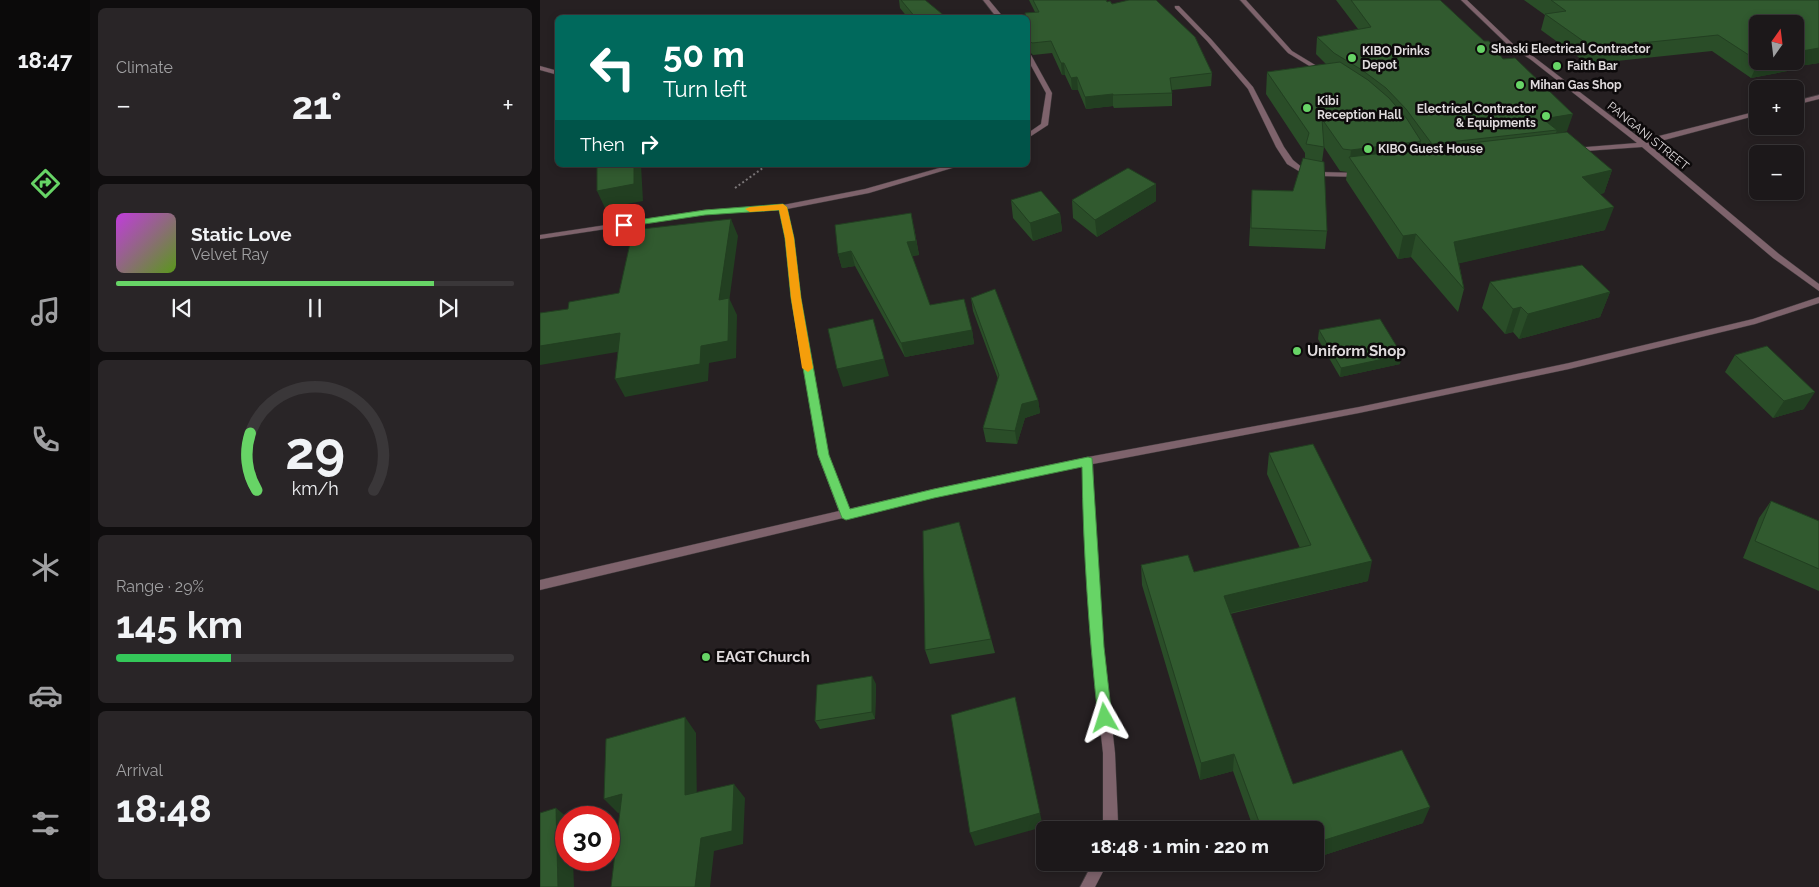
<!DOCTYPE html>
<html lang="en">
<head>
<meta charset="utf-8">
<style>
	body { margin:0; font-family:Raleway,sans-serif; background:#292527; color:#f1f3f6; height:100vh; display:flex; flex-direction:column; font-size:19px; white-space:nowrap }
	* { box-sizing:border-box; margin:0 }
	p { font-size:16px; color:#a0a0a2 }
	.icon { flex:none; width:28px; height:28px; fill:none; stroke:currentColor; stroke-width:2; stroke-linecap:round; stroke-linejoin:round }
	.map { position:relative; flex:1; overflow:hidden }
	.sheet { display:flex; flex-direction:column; gap:8px; padding:8px; background:#0f0d0e; width:450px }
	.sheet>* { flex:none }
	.hud { position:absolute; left:15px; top:15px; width:475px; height:152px; border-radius:8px; box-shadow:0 2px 8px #0003,0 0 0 1px #3a3739; background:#00695c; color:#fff; overflow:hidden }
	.needle { width:32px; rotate:14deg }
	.tools { position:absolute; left:1209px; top:15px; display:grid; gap:10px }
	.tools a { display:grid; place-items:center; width:55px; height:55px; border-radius:8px; background:#1c181a; box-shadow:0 2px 8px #0003,0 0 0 1px #3a3739; font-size:25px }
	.speed { position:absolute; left:15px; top:806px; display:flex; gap:10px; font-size:25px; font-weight:700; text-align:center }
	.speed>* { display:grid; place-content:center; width:65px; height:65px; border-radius:50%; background:#1c181a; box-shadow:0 2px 8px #0003,0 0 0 1px #3a3739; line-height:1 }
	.speed .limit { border:8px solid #d22; background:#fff; color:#111 }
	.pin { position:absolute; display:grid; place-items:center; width:42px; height:42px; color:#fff; margin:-21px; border-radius:10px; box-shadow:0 2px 8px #0006 }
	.me { position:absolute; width:55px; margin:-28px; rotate:354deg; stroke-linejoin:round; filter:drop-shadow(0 0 4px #0008) }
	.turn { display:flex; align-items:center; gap:18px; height:105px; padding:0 25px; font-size:22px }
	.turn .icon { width:65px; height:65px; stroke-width:2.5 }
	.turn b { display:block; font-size:35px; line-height:42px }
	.then { display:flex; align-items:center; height:48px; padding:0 25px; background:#0003; gap:10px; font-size:19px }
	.big { font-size:38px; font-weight:700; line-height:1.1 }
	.sheet .widget { flex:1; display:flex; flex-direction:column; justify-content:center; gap:8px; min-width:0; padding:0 18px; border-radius:8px; background:#292527 }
	.sheet .dial { align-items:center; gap:0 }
	.dial svg { height:130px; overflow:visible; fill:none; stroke:#3a3739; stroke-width:7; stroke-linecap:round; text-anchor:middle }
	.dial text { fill:#f1f3f6; stroke:none }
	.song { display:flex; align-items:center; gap:15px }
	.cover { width:60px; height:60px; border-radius:8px; background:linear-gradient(135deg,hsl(290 70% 55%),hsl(90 70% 35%)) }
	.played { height:5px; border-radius:2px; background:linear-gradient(90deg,#67d466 80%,#3a3739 80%) }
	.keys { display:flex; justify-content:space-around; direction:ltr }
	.heat { display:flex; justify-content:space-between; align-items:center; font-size:28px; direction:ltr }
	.charge { height:8px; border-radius:4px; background:linear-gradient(90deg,#34c759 29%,#3a3739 0) }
	.trip { position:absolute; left:496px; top:821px; width:288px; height:50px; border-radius:8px; background:#1c181a; box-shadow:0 2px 8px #0003,0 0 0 1px #3a3739; font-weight:700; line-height:50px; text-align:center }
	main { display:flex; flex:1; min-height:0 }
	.menu { display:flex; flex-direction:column; width:90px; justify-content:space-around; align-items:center; background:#0b0a0a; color:#a0a0a2 }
	.menu .icon { width:35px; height:35px }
	.menu .active { color:#67d466 }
	.menu b { font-size:22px; color:#f1f3f6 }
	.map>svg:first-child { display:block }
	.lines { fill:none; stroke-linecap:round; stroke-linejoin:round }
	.street-casing { stroke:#403a3c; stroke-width:1 }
	.path { stroke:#7c7779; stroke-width:2; stroke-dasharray:2 2.5; stroke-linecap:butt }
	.street { fill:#7e636c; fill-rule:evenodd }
	.wall { fill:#2a4d28 }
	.shaded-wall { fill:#223f21 }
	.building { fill:#315a2f; stroke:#223f21 }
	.route { fill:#67d466; stroke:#438a42 }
	.slow { fill:#f59e0b }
	.poi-dot { fill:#67d466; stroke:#0d0a0b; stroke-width:2 }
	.labels { text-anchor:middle; stroke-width:5; stroke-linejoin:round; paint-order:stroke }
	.far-poi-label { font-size:12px; font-weight:bold; fill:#dfdadc; stroke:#0d0a0b; text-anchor:start }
	.far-street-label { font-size:12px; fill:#dfdadc; stroke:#0d0a0b }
	.poi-label { font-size:15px; font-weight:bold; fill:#dfdadc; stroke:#0d0a0b; text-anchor:start }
</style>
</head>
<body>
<main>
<nav class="menu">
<b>18:47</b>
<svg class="icon active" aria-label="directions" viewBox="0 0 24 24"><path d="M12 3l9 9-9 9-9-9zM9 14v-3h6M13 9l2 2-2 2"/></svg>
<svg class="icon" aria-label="music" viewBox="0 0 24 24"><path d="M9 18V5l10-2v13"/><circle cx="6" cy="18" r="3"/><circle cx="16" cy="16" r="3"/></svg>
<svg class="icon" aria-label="phone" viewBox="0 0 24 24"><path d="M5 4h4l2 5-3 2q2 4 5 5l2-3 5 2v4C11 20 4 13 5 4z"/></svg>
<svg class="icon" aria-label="climate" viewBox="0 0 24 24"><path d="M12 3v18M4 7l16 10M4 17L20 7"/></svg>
<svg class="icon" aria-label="car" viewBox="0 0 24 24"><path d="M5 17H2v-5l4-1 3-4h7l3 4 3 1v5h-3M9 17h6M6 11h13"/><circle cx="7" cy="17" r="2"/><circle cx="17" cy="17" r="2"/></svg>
<svg class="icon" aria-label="filters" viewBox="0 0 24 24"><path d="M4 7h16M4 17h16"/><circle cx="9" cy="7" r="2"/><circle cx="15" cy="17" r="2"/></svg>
</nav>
<section class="sheet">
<div class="widget"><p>Climate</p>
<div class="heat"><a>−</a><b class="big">21°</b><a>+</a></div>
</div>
<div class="widget">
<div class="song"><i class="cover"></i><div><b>Static Love</b><p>Velvet Ray</p></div></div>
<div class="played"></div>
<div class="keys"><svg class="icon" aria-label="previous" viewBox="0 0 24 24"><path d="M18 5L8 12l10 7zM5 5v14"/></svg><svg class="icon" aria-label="pause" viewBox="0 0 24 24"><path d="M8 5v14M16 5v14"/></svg><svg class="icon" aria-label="next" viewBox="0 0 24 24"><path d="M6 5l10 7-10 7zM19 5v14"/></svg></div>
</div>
<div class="widget dial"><svg viewBox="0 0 100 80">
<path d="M14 69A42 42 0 1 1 86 69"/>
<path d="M14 69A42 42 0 0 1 10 34" stroke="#67d466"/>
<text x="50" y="56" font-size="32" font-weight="700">29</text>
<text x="50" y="72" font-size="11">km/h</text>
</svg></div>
<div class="widget"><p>Range · 29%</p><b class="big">145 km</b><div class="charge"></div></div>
<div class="widget"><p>Arrival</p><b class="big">18:48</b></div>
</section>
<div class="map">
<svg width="1279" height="887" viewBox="0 0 1279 887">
	<rect width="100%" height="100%" fill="#262022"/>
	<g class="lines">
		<g class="street-casing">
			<path id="street" d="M443,0h6l15,18h-7z
				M700,0h6l46,51 33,20v2h-4l-33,-20z
				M921,0h6l46,44 21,13 111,85 6,-4 107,-27v4l-101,27 -8,3 130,109 40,30v7l-46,-33 -131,-111 -71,5 -1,-2 4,-2 63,-5 -107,-84 -21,-13z
				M635,6h4l32,33 42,48 31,60 9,13 11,9 16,3 38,1 4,2 -1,2 -41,-1 -18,-3 -15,-9 -11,-17 -28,-58 -41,-48 -32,-33z
				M488,53l3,2 21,38 -4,32 -20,13v-5l13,-9 5,-31 -18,-33z
				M0,66l18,5v4l-18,-5z
				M1279,95v4l-24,6v-4z
				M410,165h12l-93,28 -82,16 6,29 7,60 28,157 21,54 85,-20 154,-32 271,-50 210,-44 184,-44 66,-22v6l-64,21 -186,45 -210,44 -266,51 1,70 9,113 12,106 3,69 -1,8h-14v-77l-12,-106 -7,-113 -1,-68 -149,31 -84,20 -4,2 -3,-1 -303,72v-10l299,-69 -21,-56 -26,-157 -7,-60 -5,-28 -75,4 -165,25v-4l165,-25 78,-5 82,-16z
				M553,862h15l-13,25h-15z"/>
		</g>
		<path class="path" d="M195,188l32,-23"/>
		<use href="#street" class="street"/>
	</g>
	<path class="wall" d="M359,0h26l22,18h-39l-8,-10z
		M489,0h77l1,2 5,2 100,69 -1,13 -39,4v16l-58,2 -1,-2 -27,3 -8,-19h-6l-7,-15h-3l-10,-22 -19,2 -3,-3 -2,-19 7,-21z
		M796,0h104l63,59 64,72 -11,2 56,37 -8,23 -4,1 5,36 -146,33 5,26 -6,23 -47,-55 -13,2 -52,-79 1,-8 -7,-1 -16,-24 -2,15 5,69 -2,18 -76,-3 3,-56 41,1 12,-33v-5l-39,-59 1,-22 59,-8 -10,-10 1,-17 41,-8z
		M984,0h295v63l-20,3 -1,3 -47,9 -39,-27 -124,13 -47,-34 4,-15z
		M471,200l49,13 2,18 -29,10 -20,-23z
		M532,200l84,1 -59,36 -24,-19z
		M374,227l5,28 -7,1 18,49 42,25 2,14 -69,13 -50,-91 -13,2 -4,-14z
		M950,282l120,10 -10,25 -81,22 -6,-7 -8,2 -23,-26z
		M431,298l67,102 2,13 -15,5 -8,26 -31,-2 -3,-14 15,-49 -25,-68z
		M779,330l81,34 -60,13 -22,-38z
		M1195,355l69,54 -31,9 -48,-46z
		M729,453l99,128 -138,33 63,170 130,39 -108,35v-28h-61l-21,-59 -33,9 -58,-195 -1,-20 53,7 106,-24 -33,-74z
		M1231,501l48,20v70l-76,-33 16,-40z
		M419,522l36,131 -65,11 -5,-14z
		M336,684l-1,35 -55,10 -5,-8z
		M726,862h34l-31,10z"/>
	<path class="shaded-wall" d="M1279,48v15l-20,3 -1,3 -47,9 7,-16 37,-1v-6l7,-4z
		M521,63h3l1,12h-3z
		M537,77l1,13h-6l-1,-12z
		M573,94v12l-27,3 -1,-12z
		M1033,114l-6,17 -11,2 1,-3 -14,-11z
		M881,141l-4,23 -67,-5 1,-9z
		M94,165h7l2,36 -38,7 -8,-17z
		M1072,170l-8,23 -30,7 8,-23z
		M616,184v17l-59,36 -2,-17z
		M1074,207l-9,23 -157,36 6,-24z
		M371,213l8,42 -8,1 -4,-14z
		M520,213l2,18 -29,10 -3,-18z
		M191,219l7,17 -11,81 -8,-17z
		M876,234l-5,23 -13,2 5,-23z
		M311,251l4,15 -13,2 -4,-14z
		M1070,292l-10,25 -81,22 9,-25z
		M189,298l8,17 -1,43 -27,5 -1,18 -83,16 -10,-18 86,-33z
		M981,307l-8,25 -8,2 8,-25z
		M333,319l16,57 -46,11 -6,-18z
		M432,330l2,14 -69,13 -4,-14z
		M80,333l9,17 -89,15v-19z
		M862,355l-2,9 -60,13 1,-9z
		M1275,392l-11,17 -31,9 11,-17z
		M498,400l2,13 -15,5 -8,26 -2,-13 7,-27z
		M832,561l-4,20 -146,34 2,-19z
		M332,676l4,8 -1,35 -3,-7z
		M475,697l28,130 -68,19 -5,-13z
		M145,717l11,16 1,76 -12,-14z
		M694,754l-1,17 -33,9 1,-17z
		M194,784l11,14 -2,46 -29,7 -4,36h-15l6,-49z
		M82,794l14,14 -18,5 -14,-14z
		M890,807l-7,16 -108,35v-15z
		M16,808l12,10h-2v42h7l1,27h-16z
		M731,862h29l-31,10z"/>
	<path class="building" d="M361,0h24l22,18h-31z
		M493,0h73l1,2 3,-1 2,3 17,-4h27l39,37 17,36 -42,5 2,15 -59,2v-1l-28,3 -8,-20 -6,1 -7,-15h-3l-10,-22 -19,2 -3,-3 -1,-9v-13h-2l-1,-5 14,-1z
		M811,0h89l44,41h5l14,18 12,-1 58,56 -30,5 14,11 -125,14 -26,-35 -20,-21 -24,-18 -28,-17 -17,-16 54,-10z
		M1011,0h268v48l-17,3 4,2 -11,2v-31h-37v37l-40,-26 -125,13 -48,-34 21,-3z
		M800,62l28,18 21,18 18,21 14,22 -70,9 -8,-1 -21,-30 2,28 -18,-3 3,-11 -42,-61z
		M1027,132l45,38 -30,7 32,30 -160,35 10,47 -48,-55 -13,2 -54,-79z
		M763,158l21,4 3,69 -76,-3 1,-38 41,1z
		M57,165h37v19l-37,7z
		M588,168l28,16 -61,36 -23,-20z
		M501,191l19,22 -30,10 -19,-23z
		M371,213l5,28 -9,1 23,63 34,-6 8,31 -71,13 -50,-92 -13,3 -3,-29z
		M191,219l-12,81 10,-2 -1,43 -27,5 -1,18 -85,15 5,-46 -80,13v-33l28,-4 1,-7 50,-9 14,-63z
		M1042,265l28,27 -82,22 -7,-7 -8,2 -23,-27z
		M455,289l43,111 -16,4 -7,27 -32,-3 16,-53 -28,-77z
		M333,319l11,40 -47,10 -9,-40z
		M840,319l22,36 -61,13 -22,-38z
		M1227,346l48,46 -31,9 -49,-46z
		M773,444l59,117 -148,35 69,188 109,-34 28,57 -115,36v-13h-53l-28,-76 -33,9 -60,-198 47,-10 6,17 117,-27 -42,-92z
		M1231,501l48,20v48l-64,-28z
		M419,522l32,117 -66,11 -2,-119z
		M332,676v36l-57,9 2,-36z
		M475,697l25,116 -70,20 -19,-118z
		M145,717v78l49,-11 -2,47 -31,7 -6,49h-84l11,-93 -18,5 2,-60z
		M16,808l2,79h-18v-74z"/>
	<path class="route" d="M243,204l4,3 7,31 7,60 28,157 21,54 84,-20 154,-32 4,1 12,189 8,71 -2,4 -5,2 -5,-2 -2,-4c-9,-84 -15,-167 -16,-251l-148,31 -88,22 -4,-2 -24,-63 -27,-157 -6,-60 -6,-28 -74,5 -81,12 -4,-2 4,-3 81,-12z"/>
	<path class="slow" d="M243,204l4,3 7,31 7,60 12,70 -5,4 -6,-4 -11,-70 -6,-60 -6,-28 -29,2 -5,-3 5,-2z"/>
	<g class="poi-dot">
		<circle cx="941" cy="49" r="5"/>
		<circle cx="812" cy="58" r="5"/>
		<circle cx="1017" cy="66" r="5"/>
		<circle cx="980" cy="85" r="5"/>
		<circle cx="767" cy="108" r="5"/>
		<circle cx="1006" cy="116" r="5"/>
		<circle cx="828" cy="149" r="5"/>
		<circle cx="757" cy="351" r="5"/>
		<circle cx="166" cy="657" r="5"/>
	</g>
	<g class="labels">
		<g class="far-poi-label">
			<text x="951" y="53">Shaski Electrical Contractor</text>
			<text x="822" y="55">KIBO Drinks<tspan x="822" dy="14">Depot</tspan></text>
			<text x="1027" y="70">Faith Bar</text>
			<text x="990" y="89">Mihan Gas Shop</text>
			<text x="777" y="105">Kibi<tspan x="777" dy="14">Reception Hall</tspan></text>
			<text x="996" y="113" text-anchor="end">Electrical Contractor<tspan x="996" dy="14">&amp; Equipments</tspan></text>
			<text x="838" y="153">KIBO Guest House</text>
		</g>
		<g class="far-street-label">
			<text transform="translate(1108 136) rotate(39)" y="4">PANGANI STREET</text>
		</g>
		<g class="poi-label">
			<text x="767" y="356">Uniform Shop</text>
			<text x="176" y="662">EAGT Church</text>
		</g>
	</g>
</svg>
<div class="tools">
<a><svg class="needle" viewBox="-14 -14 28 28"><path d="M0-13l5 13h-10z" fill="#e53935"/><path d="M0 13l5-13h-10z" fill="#a0a0a2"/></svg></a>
<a>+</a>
<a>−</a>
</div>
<div class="speed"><div class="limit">30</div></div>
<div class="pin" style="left:84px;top:225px;background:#d93025"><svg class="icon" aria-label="arrive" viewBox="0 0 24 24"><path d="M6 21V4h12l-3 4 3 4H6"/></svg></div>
<svg class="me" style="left:565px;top:718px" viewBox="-20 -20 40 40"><path d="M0-17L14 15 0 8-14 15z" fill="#67d466" stroke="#fff" stroke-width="4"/></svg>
<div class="trip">18:48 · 1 min · 220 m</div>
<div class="hud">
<div class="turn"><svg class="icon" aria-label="left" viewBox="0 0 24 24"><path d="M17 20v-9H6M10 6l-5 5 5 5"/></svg><div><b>50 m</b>Turn left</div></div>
<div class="then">Then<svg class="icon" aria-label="right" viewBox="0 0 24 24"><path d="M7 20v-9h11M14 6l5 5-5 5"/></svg></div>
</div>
</div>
</main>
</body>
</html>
